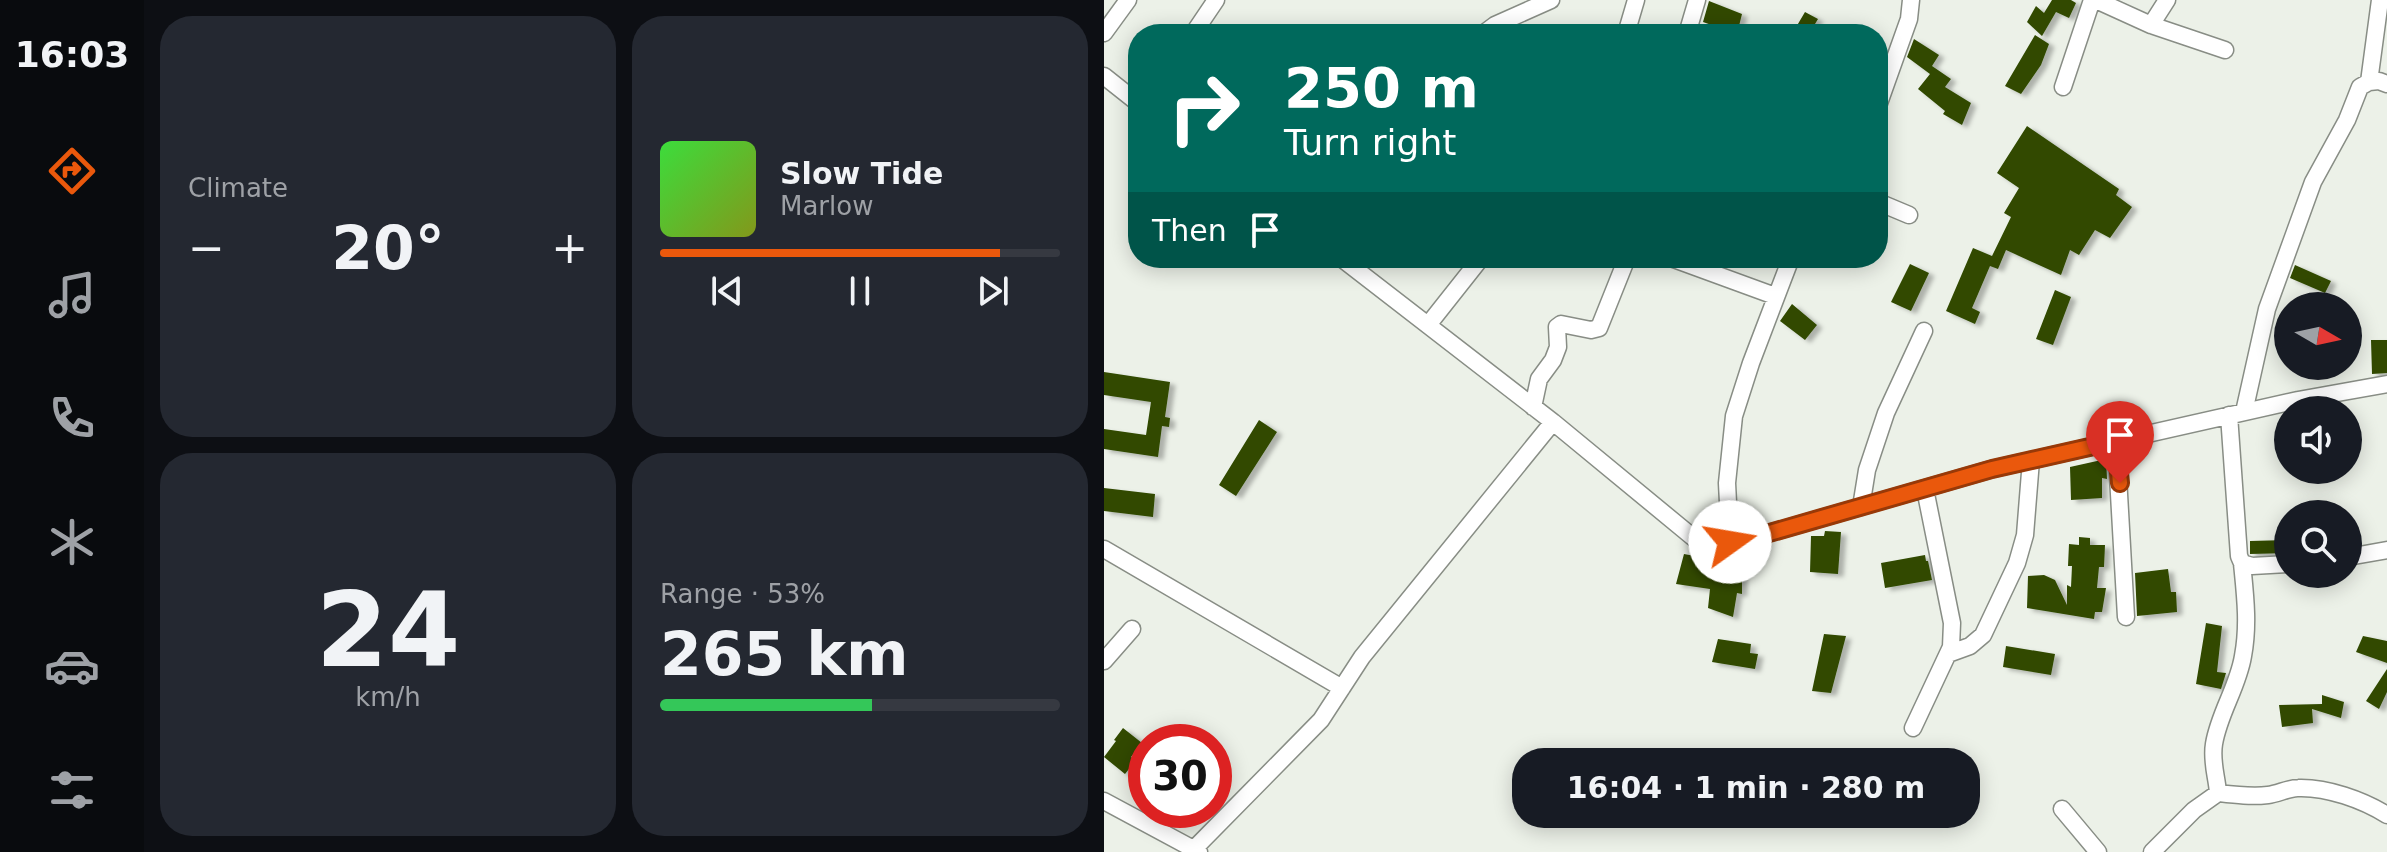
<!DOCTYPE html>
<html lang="en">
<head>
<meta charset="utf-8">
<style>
	body { margin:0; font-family:"DejaVu Sans",sans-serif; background:#242831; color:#f1f3f6; height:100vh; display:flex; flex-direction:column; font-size:30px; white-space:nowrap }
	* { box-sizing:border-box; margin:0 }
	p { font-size:26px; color:#9ea1a6 }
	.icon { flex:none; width:44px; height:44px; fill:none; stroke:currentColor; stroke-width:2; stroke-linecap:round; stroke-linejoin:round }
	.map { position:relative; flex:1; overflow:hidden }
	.sheet { display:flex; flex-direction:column; gap:16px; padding:16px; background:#0d0f14; width:960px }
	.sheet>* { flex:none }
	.hud { position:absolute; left:24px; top:24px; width:760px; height:244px; border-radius:32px; box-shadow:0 4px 20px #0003; background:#00695c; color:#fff; overflow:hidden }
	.needle { width:52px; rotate:99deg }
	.buttons { position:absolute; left:1170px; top:292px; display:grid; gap:16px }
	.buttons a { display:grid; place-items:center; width:88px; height:88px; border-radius:50%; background:#171b24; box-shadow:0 4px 20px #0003; font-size:40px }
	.speed { position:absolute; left:24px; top:724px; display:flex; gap:16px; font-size:40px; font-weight:700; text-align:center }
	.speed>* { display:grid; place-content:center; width:104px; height:104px; border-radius:50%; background:#171b24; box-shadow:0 4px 20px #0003; line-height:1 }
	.speed .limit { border:12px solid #d22; background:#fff; color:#111 }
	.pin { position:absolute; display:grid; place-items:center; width:68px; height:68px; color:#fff; margin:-82px -34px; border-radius:50% 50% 50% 0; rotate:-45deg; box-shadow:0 0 8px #0007 }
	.pin .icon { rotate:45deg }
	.me { position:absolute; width:88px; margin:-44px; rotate:77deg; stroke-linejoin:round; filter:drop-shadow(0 0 6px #0008) }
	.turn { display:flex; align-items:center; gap:28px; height:168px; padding:0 24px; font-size:36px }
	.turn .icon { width:104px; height:104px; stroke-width:2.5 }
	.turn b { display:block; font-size:56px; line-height:68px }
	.then { display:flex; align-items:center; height:76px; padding:0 24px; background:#0003; gap:16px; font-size:30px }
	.big { font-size:60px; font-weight:800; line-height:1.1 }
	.sheet .card { flex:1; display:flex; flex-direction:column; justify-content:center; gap:12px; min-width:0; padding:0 28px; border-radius:32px; background:#242831 }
	.sheet .dial { align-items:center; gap:0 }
	.dial b { font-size:104px; line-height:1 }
	.song { display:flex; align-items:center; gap:24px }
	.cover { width:96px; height:96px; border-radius:12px; background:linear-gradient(135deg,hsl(120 70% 55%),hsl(70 70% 35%)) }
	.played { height:8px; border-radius:4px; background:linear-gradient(90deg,#ea580c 85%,#363941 85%) }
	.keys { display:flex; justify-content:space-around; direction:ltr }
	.heat { display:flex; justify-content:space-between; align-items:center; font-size:44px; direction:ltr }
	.charge { height:12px; border-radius:6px; background:linear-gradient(90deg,#34c759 53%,#363941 0) }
	.sheet .tiles { flex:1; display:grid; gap:16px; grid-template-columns:repeat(2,1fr) }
	.trip { position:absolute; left:408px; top:748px; width:468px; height:80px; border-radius:32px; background:#171b24; box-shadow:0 4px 20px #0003; font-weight:800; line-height:80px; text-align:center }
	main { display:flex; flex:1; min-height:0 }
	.menu { display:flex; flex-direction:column; width:144px; justify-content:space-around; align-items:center; background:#090b0e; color:#9ea1a6 }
	.menu .icon { width:56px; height:56px }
	.menu .on { color:#ea580c }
	.menu b { font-size:36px; color:#f1f3f6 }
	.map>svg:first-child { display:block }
	.building { fill:#304a02; filter:url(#shadow) }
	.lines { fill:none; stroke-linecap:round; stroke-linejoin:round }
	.minor-casing { stroke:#888d85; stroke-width:19 }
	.minor { stroke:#fff; stroke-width:16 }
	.route-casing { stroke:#983908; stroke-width:20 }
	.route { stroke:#ea580c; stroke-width:14 }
</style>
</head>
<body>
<main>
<nav class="menu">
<b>16:03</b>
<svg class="icon on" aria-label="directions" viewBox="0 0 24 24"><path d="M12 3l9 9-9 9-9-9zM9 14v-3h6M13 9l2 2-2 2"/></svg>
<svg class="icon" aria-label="music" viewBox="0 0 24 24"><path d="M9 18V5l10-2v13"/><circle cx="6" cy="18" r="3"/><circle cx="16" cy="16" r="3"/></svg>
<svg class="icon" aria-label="phone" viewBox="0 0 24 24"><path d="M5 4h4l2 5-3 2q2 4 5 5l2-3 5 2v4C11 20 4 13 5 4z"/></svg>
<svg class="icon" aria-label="climate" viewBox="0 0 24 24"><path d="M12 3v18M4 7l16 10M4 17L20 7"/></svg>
<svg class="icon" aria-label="car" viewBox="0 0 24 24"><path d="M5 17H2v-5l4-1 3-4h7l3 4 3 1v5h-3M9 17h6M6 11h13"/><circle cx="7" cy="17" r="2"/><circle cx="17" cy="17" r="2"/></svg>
<svg class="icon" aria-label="filters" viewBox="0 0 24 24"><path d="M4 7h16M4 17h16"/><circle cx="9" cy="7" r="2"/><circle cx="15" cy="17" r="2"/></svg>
</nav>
<section class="sheet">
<div class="tiles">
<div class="card"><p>Climate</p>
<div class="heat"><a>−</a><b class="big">20°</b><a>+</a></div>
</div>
<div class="card">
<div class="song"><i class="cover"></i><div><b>Slow Tide</b><p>Marlow</p></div></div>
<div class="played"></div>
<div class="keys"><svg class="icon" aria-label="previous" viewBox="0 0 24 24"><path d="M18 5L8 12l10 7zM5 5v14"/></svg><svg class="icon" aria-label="pause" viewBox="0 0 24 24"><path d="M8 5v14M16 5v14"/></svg><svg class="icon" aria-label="next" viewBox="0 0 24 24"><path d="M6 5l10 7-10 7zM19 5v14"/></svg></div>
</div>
<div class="card dial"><b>24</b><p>km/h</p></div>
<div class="card"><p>Range · 53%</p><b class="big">265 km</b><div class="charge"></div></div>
</div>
</section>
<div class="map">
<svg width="1283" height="852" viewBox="0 0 1283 852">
	<defs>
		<filter id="shadow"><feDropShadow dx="5.5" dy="3" stdDeviation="2" flood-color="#0004"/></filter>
	</defs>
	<rect width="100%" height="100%" fill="#ecf1e8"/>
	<path class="building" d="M948,0h19l5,3 -7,15 -13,-6 -14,24 -15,-14 9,-16 8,7z
		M605,1l33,13 -5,20 -34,-12z
		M701,12l13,7 -9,15h-17z
		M931,35l14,9 -8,21 -20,29 -16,-8z
		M810,39l25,16 -7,11 19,13 -6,8 26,16 -9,22 -19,-11 2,-3 -27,-22 12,-15 -23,-17z
		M923,126l92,63 -3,6 16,12 -22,31 -15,-8 -16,25 -9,-5 -9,25 -55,-25 -8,19 -8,-3 -18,42 8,4 -5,12 -29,-13 27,-63 19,8 19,-39 -7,-4 15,-25 -22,-15z
		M806,264l19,9 -18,38 -20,-9z
		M1191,265l36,16 -6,12 -35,-15z
		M951,290l16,7 -18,48 -17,-6z
		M688,304l25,21 -12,15 -25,-19z
		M1267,340h16v33l-15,1z
		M0,372l66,10 -5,35 5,1 -1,9 -7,-1 -4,31 -54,-8v-20l42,6 5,-33 -47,-7z
		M155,420l18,12 -41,64 -17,-11z
		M1002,459l1,20 -5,-1v20l-31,2 -1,-33z
		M0,488l51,6 -2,23 -49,-6z
		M721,531l16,1 -3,42 -28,-2 1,-36h13z
		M975,537l11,1v7h15l-1,22h-5l-2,21h9l-4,24h-7l-1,7 -67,-11 1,-32 16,-1 11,5 12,25v-20l4,2 1,-21h-4l1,-22 10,1z
		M1184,540v13l-38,1v-13z
		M580,554l58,11v29l-5,-1 -4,24 -25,-9 2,-19 -34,-5z
		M821,555l1,6h2l4,19 -47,8 -4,-25z
		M1064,569l3,23h5l1,20 -40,4 -2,-43z
		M1102,623l16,3 -5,46 9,1 -5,16 -25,-5z
		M720,634l22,2 -15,57 -19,-2z
		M1259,636l24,5v22l-31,-11z
		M614,639l33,5 -1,9 8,1 -3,15 -43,-7z
		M902,646l49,8 -4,21 -48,-8z
		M1283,669v23l-8,17 -13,-8z
		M1218,695l22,7 -3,16 -29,-9 1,14 -31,4 -3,-22 43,-1z
		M19,728l19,15 -11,14 5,3 -11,14 -21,-17 12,-16 -2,-1z"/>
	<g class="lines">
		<g class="minor-casing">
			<path id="minor" d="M992,0l55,25 74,25
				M1047,25l16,-25
				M0,33l24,-33
				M89,34l23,-34
				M379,34l12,-9 56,-25
				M522,34l10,-34
				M583,34l10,-34
				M0,76l34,27
				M1265,82l11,-82
				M959,87l29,-87
				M774,106l31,-87 2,-19
				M774,202l31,13
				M237,258l212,164 142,117 13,4h19l32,-7 233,-67 306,-69 89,-16
				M567,258l104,38
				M324,325l53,-67
				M429,407l6,-28 14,-19 5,-13 -1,-20 4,-3 30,6 8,-2 28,-70
				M1140,412l23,-103 46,-127 34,-62 13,-33 9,-5 10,-1 8,3
				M1125,415l10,141 3,7 10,3 36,-2
				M1012,441l10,176
				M757,507l6,-37 19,-57 38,-82
				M626,542l-3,-59 7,-67 17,-53 40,-105
				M0,549l238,139
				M1244,557l39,-7
				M844,654l22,-8 13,-11 34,-72 8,-28 6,-75
				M0,661l28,-32
				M809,728l38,-81 1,-24 -27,-134
				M1114,793c17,2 33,4 50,2 10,-1 20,-7 30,-7 29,-1 65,12 89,27
				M0,801l95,51
				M958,809l36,43
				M87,852l130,-132 41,-63 191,-235
				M1048,852l42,-42 24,-17c-1,-16 -7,-31 -4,-49 5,-31 24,-57 29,-88 6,-32 2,-62 -1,-93"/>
		</g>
		<use href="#minor" class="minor"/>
	</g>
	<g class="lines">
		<g class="route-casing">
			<path id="route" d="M626,542l29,-6 233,-67 124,-28 4,42"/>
		</g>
		<use href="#route" class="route"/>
	</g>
</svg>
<div class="buttons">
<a><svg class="needle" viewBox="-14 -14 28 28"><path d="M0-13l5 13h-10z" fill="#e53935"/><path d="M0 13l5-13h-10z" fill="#9ea1a6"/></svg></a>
<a><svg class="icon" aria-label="sound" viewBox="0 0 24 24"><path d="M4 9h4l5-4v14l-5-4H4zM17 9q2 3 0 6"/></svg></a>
<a><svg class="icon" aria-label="search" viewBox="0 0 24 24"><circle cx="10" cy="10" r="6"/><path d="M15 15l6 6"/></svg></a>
</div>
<div class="speed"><div class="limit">30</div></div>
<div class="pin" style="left:1016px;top:483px;background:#d93025"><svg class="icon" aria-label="arrive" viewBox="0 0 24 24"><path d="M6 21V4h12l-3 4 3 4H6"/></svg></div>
<svg class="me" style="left:626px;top:542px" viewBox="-20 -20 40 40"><circle r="19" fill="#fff"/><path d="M0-13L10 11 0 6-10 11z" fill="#ea580c"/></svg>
<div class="trip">16:04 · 1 min · 280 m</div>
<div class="hud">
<div class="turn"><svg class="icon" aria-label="right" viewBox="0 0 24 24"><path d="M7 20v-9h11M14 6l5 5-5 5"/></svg><div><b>250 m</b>Turn right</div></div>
<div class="then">Then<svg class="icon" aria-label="arrive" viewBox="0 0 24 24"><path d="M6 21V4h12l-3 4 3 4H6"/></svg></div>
</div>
</div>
</main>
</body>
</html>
